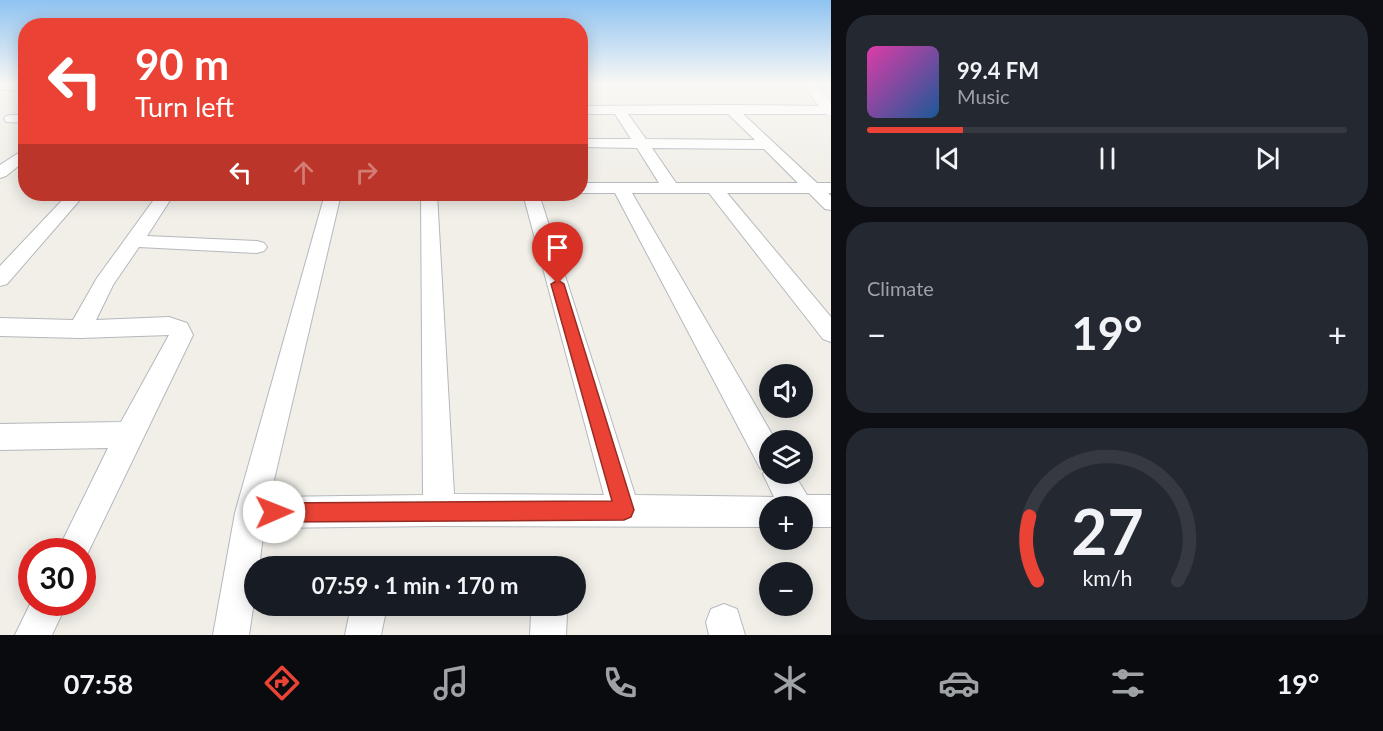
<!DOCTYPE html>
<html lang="en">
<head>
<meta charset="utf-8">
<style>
	body { margin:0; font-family:Lato,sans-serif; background:#242831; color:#f1f3f6; height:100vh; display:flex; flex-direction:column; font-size:22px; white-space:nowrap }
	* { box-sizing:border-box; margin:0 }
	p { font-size:20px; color:#9ea1a6 }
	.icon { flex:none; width:33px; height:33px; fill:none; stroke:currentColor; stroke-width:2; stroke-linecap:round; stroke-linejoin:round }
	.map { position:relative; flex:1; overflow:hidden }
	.sheet { display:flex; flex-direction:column; gap:15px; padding:15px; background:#0d0f14; width:552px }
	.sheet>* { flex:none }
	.banner { position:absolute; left:18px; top:18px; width:570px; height:183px; border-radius:24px; box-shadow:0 3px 15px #0003; background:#ea4335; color:#fff; overflow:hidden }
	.fabs { position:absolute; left:759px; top:364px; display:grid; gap:12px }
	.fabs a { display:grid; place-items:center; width:54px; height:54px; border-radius:50%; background:#171b24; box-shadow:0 3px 15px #0003; font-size:30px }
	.speed { position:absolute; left:18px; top:538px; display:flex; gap:12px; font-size:30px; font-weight:700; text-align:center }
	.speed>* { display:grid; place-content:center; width:78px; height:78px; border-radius:50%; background:#171b24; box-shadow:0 3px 15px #0003; line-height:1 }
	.speed .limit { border:9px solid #d22; background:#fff; color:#111 }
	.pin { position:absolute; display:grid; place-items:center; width:51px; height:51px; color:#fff; margin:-62px -26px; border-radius:50% 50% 50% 0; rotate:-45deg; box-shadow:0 0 6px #0007 }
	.pin .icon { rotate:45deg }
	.me { position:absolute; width:66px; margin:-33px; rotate:89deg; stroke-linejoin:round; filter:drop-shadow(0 0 4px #0008) }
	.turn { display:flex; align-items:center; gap:21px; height:126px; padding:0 18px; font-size:27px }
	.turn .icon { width:78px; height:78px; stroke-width:2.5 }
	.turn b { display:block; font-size:42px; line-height:51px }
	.lanes { display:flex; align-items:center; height:57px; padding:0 18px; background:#0003; justify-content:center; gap:30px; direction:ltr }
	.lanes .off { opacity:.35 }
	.big { font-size:45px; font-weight:700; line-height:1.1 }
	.sheet .card { flex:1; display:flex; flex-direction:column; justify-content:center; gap:9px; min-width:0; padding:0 21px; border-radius:24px; background:#242831 }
	.sheet .dial { align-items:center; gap:0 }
	.dial svg { height:156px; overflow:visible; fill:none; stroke:#363941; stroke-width:7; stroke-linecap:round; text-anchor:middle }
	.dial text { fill:#f1f3f6; stroke:none }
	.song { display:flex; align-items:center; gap:18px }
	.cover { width:72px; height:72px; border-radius:9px; background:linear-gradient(135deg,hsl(320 70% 55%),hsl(210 70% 35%)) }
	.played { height:6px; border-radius:3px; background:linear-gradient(90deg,#ea4335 20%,#363941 20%) }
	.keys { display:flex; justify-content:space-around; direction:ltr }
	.heat { display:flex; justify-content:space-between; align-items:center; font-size:33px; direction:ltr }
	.trip { position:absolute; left:244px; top:556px; width:342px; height:60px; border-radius:30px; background:#171b24; box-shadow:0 3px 15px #0003; font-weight:700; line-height:60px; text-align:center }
	.menu { display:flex; height:96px; justify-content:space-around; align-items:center; background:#090b0e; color:#9ea1a6 }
	.menu .icon { width:42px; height:42px }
	.menu .selected { color:#ea4335 }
	.menu b { font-size:27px; color:#f1f3f6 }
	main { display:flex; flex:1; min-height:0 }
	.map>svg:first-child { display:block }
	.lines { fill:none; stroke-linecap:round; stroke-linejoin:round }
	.minor-casing { stroke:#b5b8bc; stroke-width:2 }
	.tertiary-casing { stroke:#b5b8bc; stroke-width:1 }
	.minor { fill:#fff; fill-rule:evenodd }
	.tertiary { fill:#fff; fill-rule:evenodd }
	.route { fill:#ea4335; stroke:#982c22; stroke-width:1.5 }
</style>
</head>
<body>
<main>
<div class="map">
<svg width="831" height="635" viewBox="0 0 831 635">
	<rect width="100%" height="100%" fill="#f1efe8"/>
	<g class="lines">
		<g class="minor-casing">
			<path id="minor" d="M0,83h26v8l-26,-2z
				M730,105l101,1 -1,8h-87l74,69h14v10h-3l3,3v14l-6,-1 -16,-16h-82l104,124v25l-8,-3 -114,-146h-77l144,248h-6v33h24l13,21h24v32h-29v-20h-32v20l-331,-1 -175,2 -5,39h-4v28l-6,40h-36l22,-122 90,-319h16l-71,303 153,-2 -2,-301h16l17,300 150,1 -81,-301h16l96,301 139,2 -11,-23 2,-4 -5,-2 -145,-275h-35v-10h79l-22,-35 -57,-1v-8h51l-16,-25h-35v-8zM628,114h100l27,26 -109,-1zM652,148l112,1 34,34h-122z
				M11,115h15v8l-20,-1 -2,-3 2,-3z
				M26,148v12l-20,16 -6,2v-13z
				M68,194h17l-78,90 -7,2v-20z
				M158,194h16l-27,42 110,5 7,2 3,4 -3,4 -7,2 -118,-6 -26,38 -17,35 73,-3 18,6 6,12 -111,230v-13h-25l51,-104 -108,2v-26l121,-2 48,-87 -89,3 -80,-2v-18l73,2 24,-42z
				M32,600v3h35l-15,32h-37z
				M724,604l13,5 8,26h-36l-3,-13 5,-13z
				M351,606h36l-6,29h-36z
				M535,606h28l4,9 -1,20h-36l1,-20z"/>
		</g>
		<g class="tertiary-casing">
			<path id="tertiary" d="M801,83h14l16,18v15l-6,-2z"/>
		</g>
		<use href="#minor" class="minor"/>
		<use href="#tertiary" class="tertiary"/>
	</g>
	<linearGradient id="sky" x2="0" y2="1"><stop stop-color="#8fc3f1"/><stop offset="0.49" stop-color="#f9f8f5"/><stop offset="1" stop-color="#f9f8f5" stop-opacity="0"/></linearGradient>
	<rect width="831" height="171" fill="url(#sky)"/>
	<path class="route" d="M558,280l6,4 70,226 -3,7 -7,3 -350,2 -6,-3 -3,-7 3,-6 6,-3 338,-2 -61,-217z"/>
</svg>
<div class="fabs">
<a><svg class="icon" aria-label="sound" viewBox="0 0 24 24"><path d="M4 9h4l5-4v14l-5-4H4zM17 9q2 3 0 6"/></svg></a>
<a><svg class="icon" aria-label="layers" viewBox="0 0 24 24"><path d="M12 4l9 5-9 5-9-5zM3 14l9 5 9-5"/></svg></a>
<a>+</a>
<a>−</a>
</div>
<div class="speed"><div class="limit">30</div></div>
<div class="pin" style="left:558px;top:284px;background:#d93025"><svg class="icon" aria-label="arrive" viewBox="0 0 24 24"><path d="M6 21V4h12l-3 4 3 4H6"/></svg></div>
<svg class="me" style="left:274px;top:512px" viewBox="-20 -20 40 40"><circle r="19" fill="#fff"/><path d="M0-13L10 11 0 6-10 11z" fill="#ea4335"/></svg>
<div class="trip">07:59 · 1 min · 170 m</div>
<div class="banner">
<div class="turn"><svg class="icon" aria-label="left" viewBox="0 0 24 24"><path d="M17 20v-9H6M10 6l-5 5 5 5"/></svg><div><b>90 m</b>Turn left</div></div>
<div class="lanes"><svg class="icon" aria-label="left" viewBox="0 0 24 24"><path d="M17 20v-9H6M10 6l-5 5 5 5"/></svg><svg class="icon off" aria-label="ahead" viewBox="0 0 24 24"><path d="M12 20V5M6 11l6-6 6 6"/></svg><svg class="icon off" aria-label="right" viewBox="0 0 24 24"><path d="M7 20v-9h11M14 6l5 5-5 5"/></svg></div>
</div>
</div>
<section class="sheet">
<div class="card">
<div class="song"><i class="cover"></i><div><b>99.4 FM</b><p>Music</p></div></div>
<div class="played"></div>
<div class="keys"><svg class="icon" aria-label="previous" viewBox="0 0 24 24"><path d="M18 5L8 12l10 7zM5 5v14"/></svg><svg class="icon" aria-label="pause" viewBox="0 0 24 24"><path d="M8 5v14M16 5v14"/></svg><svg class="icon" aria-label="next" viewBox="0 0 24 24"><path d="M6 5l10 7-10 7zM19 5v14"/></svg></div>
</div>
<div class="card"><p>Climate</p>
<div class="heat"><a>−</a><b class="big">19°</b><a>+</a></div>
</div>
<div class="card dial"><svg viewBox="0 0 100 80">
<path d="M14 69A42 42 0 1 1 86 69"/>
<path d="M14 69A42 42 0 0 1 10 36" stroke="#ea4335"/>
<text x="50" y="56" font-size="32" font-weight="700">27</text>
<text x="50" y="72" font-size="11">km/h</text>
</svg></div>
</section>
</main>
<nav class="menu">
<b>07:58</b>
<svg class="icon selected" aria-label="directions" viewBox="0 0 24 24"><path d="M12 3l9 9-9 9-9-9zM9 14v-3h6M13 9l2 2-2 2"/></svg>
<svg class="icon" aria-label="music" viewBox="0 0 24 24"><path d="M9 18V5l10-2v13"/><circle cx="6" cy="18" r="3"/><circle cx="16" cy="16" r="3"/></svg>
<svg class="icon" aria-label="phone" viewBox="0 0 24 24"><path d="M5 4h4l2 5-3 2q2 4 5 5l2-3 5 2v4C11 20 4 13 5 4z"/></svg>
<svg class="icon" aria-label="climate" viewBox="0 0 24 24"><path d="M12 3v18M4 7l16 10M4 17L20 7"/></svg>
<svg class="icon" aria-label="car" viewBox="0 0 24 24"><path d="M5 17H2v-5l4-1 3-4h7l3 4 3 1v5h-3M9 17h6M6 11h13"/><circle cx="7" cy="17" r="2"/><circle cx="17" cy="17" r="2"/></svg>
<svg class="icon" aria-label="filters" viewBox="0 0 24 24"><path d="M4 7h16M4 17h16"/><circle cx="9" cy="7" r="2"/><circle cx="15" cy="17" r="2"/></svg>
<b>19°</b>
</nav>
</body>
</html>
